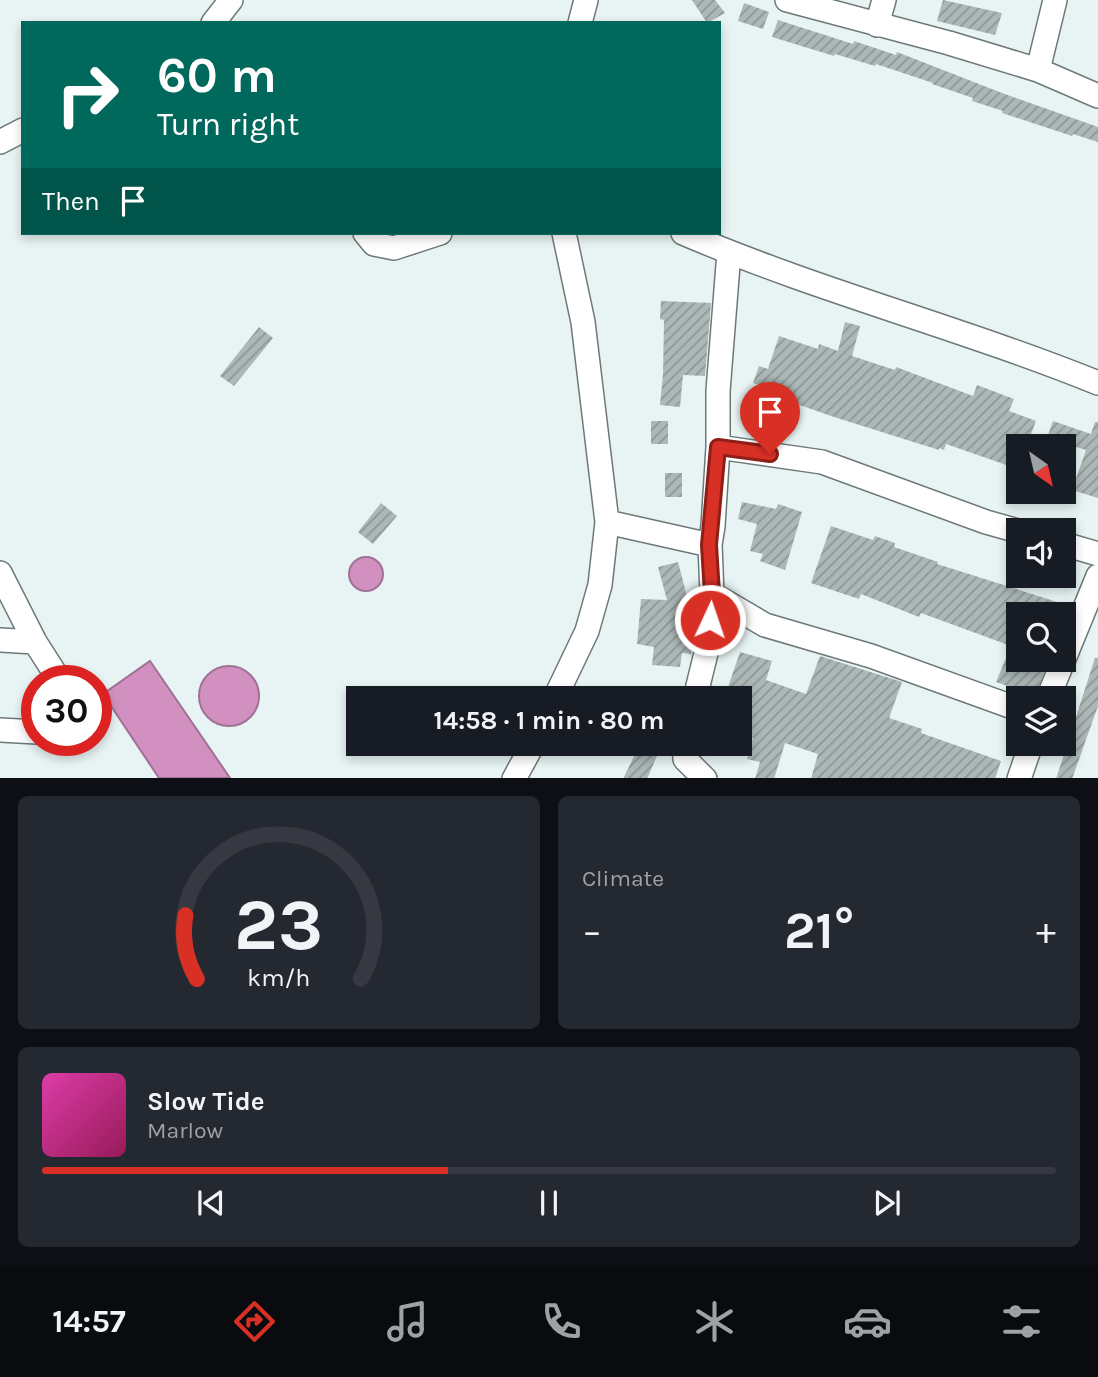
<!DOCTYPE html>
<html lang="en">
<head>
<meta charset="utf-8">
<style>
	body { margin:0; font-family:Karla,sans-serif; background:#242831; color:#f1f3f6; height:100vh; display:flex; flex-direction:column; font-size:26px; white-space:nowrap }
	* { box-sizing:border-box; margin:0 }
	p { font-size:23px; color:#9ea1a6 }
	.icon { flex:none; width:38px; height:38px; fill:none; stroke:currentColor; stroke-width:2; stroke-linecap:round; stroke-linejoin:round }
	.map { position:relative; height:778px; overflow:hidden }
	.sheet { display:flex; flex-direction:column; gap:18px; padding:18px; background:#0d0f14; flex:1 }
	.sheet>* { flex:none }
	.top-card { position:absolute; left:21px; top:21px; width:700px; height:214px; border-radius:0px; box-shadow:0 4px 10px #0003; background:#00695c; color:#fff; overflow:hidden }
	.needle { width:46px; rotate:146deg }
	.controls { position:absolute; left:1006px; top:434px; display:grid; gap:14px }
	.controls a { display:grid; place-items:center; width:70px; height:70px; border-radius:0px; background:#171b24; box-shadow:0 4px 10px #0003; font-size:35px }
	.speed { position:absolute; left:21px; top:665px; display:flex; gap:14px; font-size:35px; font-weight:700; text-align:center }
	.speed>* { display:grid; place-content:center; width:91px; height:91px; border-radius:50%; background:#171b24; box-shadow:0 4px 10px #0003; line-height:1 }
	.speed .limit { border:10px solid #d22; background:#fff; color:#111 }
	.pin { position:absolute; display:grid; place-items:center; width:60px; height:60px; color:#fff; margin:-72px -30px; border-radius:50% 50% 50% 0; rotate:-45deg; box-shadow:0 0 7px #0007 }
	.pin .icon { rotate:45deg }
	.me { position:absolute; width:77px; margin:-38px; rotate:3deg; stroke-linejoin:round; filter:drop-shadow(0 0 5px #0008) }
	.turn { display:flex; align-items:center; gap:24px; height:147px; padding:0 21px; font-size:32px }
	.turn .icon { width:91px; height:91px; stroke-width:2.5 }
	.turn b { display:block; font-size:49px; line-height:60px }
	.then { display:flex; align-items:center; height:66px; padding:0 21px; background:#0003; gap:14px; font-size:26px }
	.big { font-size:52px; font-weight:700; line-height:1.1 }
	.sheet .widget { flex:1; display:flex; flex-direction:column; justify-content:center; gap:10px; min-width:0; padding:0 24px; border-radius:10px; background:#242831 }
	.sheet .dial { align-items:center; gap:0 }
	.dial svg { height:182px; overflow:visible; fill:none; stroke:#363941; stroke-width:7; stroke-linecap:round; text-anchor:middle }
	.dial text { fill:#f1f3f6; stroke:none }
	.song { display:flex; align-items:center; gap:21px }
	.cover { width:84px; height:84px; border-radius:10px; background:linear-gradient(135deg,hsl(320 70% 55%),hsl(330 70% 35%)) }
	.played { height:7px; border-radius:4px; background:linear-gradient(90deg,#d93025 40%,#363941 40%) }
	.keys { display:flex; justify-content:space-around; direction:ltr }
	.heat { display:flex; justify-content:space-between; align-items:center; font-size:38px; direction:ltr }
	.sheet .tiles { flex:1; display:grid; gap:18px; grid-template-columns:1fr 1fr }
	.widget:last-child { grid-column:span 2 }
	.trip { position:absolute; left:346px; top:686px; width:406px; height:70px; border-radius:0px; background:#171b24; box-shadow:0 4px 10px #0003; font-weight:700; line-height:70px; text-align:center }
	.tabs { display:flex; height:112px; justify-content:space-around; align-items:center; background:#090b0e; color:#9ea1a6 }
	.tabs .icon { width:49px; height:49px }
	.tabs .on { color:#d93025 }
	.tabs b { font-size:32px; color:#f1f3f6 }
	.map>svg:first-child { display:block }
	.water { fill:#d290c1; stroke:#9e7294; stroke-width:2 }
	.building { fill:url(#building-hatch) }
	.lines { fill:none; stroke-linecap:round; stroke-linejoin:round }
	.minor-casing { stroke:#6d7978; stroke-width:26 }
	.minor { stroke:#fff; stroke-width:23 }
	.route-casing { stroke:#8d1f18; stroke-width:18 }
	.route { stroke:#d93025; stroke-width:12 }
</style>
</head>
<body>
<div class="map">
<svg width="1098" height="779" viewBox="0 0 1098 779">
	<defs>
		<pattern id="building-hatch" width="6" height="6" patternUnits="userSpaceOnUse" patternTransform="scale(1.75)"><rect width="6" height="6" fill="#acb8b7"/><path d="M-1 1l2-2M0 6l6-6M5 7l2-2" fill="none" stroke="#8c9695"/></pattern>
	</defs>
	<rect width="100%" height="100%" fill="#e7f4f3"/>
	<path class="water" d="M349 574a17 17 0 1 1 34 0a17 17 0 1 1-34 0Z
		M150,661l80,117h-71l-56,-84z
		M199 696a30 30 0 1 1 60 0a30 30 0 1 1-60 0Z"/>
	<path class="building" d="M692,0h23l10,13 -18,10z
		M943,0l59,13 -7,22 -58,-14z
		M744,3l25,9 -6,17 -25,-8z
		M778,20l75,24 1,-3 42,14 1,-3 105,41 96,34v15l-25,-8 -1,2 -70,-23 1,-2 -31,-10 1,-3 -41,-14 1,-1 -57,-19 -1,2 -40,-12 -1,2 -62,-19z
		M661,301l50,2 -6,73 -22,-1 -3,32 -20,-2 3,-31 1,-54 -4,-1z
		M845,322l15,4 -8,30 43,14 1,-3 77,29 4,-11 37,14 -5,12 27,10 -6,16 -12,-3v35l-72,-25 -2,6 -5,-2v2l-105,-33 -63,-22 2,-6 -20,-6 6,-17 9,3 11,-33 39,13 1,-5 19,7z
		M259,327l14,11 -39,48 -14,-10z
		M651,421h17v23h-17z
		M1053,421l38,13 4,-12h3v76l-26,-8 14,-40 -39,-12z
		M665,473h17v24h-17z
		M742,502l34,7 2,-5 24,8 -17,58 -25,-9 3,-7 -13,-3 7,-27 -19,-5z
		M381,503l16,13 -24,28 -15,-12z
		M831,526l42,14 2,-4 20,7 -1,4 44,15 -1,2 133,42 -3,8h-30l-19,-6v52h31l-14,36 -39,-14 15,-36 -90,-33 -2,4 -58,-23 -2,5 -48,-16z
		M678,562l10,38h9l-6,54 -9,-1 -2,14 -28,-2 2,-18 -17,-3 4,-45 26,1 -9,-33z
		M740,652l32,9 -6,19 40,14 14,-38 82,26 -13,36 33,11 -1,4 80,28 -6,18h-184l7,-25 -33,-11 -11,36h-19l5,-17 -13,-3 6,-21 -5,-1 1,-5 -9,-3v-35l-13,-4z
		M1095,658h3v48l-26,73h-16z
		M640,744h8l12,5 -13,30h-24z"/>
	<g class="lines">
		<g class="minor-casing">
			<path id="minor" d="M787,0l162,43 89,27 60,26
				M213,23l18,-23
				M580,23l6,-23
				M877,25l7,-25
				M1038,70l17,-70
				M0,142l23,-12
				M365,233l9,11 20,4 46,-15
				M683,233c135,58 279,95 415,150
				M718,447l104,15 164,60 32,9
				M607,522l103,23
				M1064,544l34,10
				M0,573l35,69 25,39
				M712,594l53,31 106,31 147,53
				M0,640l35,2
				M555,698l32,-67 13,-46 7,-63 -24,-200 -19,-89
				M695,698l13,-53 4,-51 -2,-49 3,-19 5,-79v-56l11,-139
				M1048,698l50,-122
				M0,730l37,2
				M684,744l1,15 20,20
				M514,779l19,-35
				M1019,779l12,-35"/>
		</g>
		<use href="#minor" class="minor"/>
	</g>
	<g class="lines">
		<g class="route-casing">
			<path id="route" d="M710,620l2,-26 -3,-49 9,-98 52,7"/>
		</g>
		<use href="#route" class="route"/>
	</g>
</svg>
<div class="controls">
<a><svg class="needle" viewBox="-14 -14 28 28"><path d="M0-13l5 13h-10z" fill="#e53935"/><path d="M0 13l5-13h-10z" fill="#9ea1a6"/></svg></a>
<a><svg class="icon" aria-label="sound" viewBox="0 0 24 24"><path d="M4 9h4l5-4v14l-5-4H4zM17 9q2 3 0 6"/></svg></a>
<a><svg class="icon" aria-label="search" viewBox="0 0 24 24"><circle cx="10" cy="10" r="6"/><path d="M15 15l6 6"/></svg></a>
<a><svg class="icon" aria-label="layers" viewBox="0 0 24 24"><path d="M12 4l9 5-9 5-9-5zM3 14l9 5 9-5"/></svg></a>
</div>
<div class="speed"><div class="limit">30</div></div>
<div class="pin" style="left:770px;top:454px;background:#d93025"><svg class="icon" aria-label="arrive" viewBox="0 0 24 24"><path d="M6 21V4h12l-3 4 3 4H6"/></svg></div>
<svg class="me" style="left:710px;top:620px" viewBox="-20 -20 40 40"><circle r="17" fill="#d93025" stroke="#fff" stroke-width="3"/><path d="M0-11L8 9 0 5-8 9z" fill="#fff"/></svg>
<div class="trip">14:58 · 1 min · 80 m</div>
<div class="top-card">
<div class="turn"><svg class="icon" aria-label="right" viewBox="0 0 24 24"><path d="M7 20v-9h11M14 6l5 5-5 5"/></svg><div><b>60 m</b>Turn right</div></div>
<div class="then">Then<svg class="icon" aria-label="arrive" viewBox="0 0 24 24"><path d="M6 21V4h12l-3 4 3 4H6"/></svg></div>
</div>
</div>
<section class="sheet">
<div class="tiles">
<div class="widget dial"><svg viewBox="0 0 100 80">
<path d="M14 69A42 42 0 1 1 86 69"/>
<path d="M14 69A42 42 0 0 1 9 41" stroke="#d93025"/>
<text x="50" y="56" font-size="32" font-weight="700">23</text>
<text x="50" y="72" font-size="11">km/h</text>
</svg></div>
<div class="widget"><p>Climate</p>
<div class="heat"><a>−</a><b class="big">21°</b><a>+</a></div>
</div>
<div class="widget">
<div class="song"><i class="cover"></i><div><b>Slow Tide</b><p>Marlow</p></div></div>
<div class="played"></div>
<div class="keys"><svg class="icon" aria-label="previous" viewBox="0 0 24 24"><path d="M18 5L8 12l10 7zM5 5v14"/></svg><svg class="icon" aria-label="pause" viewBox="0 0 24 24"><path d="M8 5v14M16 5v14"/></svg><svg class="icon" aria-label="next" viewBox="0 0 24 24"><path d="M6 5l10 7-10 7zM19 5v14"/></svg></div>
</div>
</div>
</section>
<nav class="tabs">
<b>14:57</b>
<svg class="icon on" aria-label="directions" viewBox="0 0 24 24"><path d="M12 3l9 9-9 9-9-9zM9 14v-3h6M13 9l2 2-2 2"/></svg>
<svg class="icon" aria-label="music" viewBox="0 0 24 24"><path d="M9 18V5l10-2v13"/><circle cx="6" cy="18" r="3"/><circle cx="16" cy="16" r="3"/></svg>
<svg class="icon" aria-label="phone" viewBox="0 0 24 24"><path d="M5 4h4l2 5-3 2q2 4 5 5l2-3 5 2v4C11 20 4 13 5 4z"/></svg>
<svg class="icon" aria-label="climate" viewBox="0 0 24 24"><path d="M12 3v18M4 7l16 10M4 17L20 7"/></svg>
<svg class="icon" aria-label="car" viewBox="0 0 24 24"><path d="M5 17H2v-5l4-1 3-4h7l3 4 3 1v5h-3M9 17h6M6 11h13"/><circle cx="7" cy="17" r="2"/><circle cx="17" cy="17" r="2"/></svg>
<svg class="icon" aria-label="filters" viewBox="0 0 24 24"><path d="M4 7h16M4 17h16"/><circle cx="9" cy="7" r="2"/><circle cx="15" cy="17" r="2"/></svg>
</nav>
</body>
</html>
